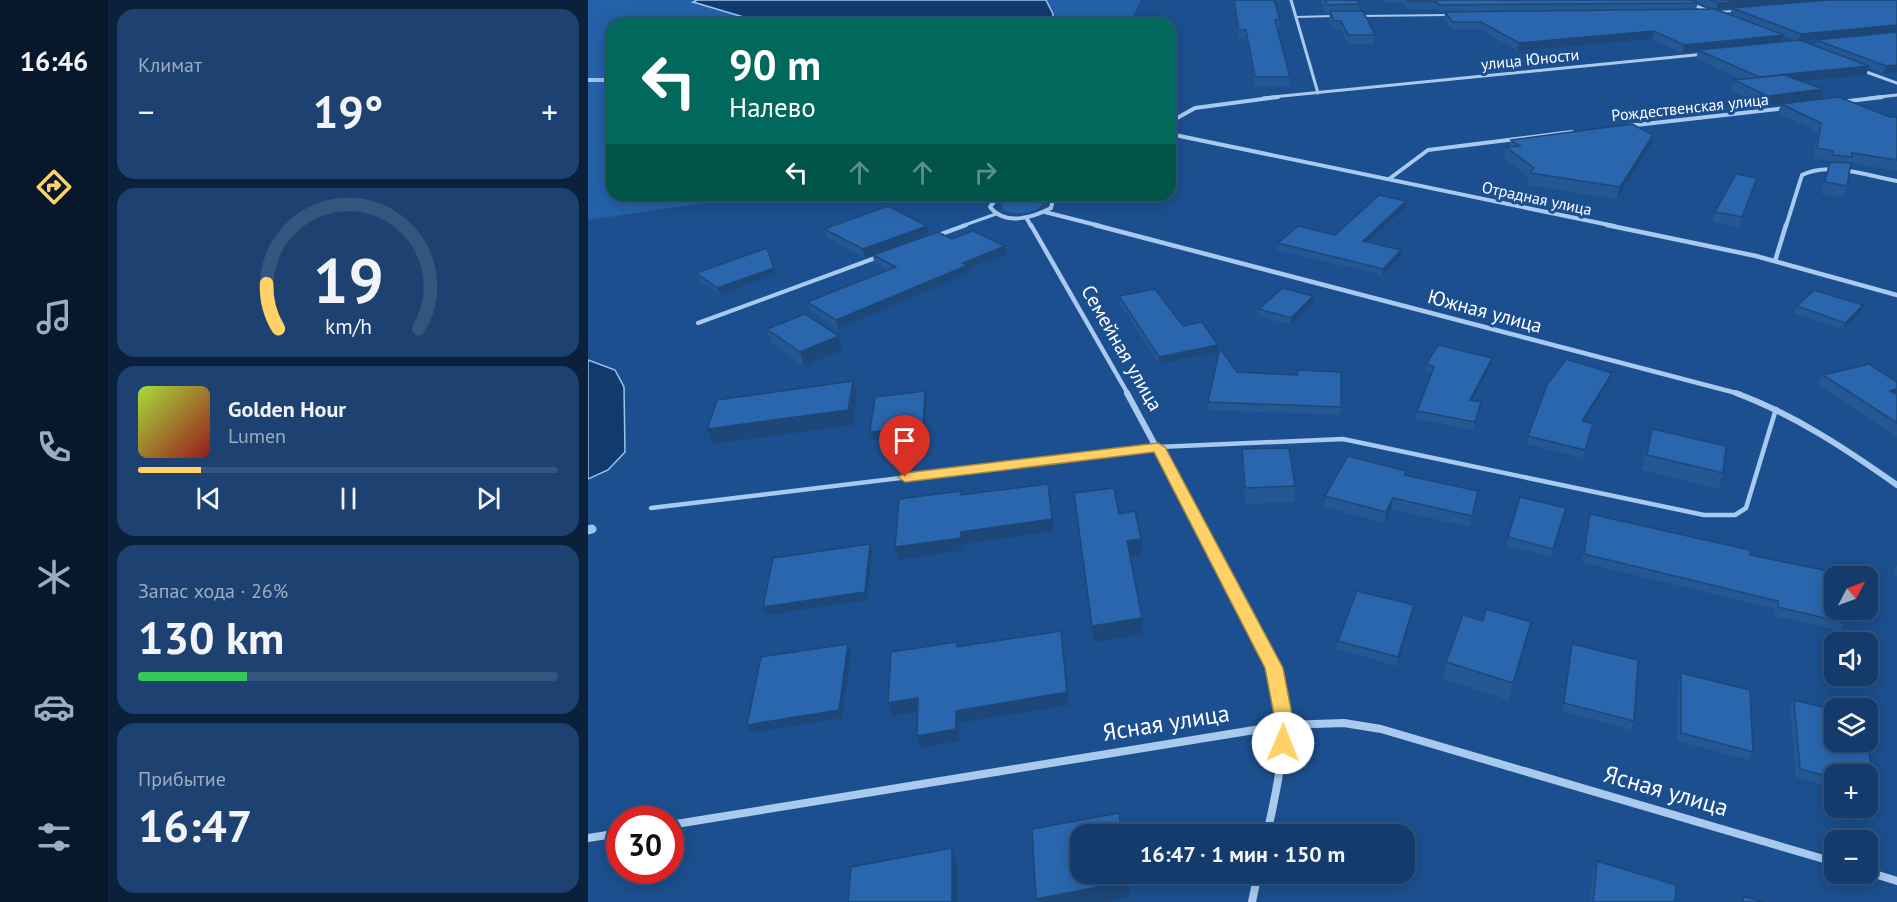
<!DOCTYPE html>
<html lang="ru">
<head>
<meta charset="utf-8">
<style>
	body { margin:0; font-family:"PT Sans",sans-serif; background:#1d4271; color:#f1f3f6; height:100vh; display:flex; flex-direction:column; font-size:22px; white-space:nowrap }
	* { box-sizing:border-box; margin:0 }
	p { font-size:20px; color:#9dadc1 }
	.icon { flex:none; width:33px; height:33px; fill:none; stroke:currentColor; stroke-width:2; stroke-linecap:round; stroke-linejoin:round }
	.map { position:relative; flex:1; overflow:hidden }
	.panel { display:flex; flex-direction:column; gap:9px; padding:9px; background:#0b203b; width:480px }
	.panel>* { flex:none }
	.guide { position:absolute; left:18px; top:18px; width:570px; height:183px; border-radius:18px; box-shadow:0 3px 15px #0003,0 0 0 2px #33557e; background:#00695c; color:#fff; overflow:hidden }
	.needle { width:39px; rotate:49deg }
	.controls { position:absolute; left:1236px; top:566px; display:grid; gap:12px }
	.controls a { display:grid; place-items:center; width:54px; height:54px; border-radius:12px; background:#143b6b; box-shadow:0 3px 15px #0003,0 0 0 2px #33557e; font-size:30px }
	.speed { position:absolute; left:18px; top:806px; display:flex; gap:12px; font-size:30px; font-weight:700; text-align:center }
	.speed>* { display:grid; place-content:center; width:78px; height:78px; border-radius:50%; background:#143b6b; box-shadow:0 3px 15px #0003,0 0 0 2px #33557e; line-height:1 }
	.speed .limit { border:9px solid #d22; background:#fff; color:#111 }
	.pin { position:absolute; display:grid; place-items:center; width:51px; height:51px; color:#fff; margin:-62px -26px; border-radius:50% 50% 50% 0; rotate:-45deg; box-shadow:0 0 6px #0007 }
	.pin .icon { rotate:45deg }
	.me { position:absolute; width:66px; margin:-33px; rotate:1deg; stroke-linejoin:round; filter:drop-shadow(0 0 4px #0008) }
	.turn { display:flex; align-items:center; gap:21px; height:126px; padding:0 24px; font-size:27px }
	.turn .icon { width:78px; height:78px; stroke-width:2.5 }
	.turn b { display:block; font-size:42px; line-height:51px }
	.lanes { display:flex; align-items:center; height:57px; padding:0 24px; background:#0003; justify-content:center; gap:30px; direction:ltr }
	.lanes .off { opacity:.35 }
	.big { font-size:45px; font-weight:800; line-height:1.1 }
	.panel .tile { flex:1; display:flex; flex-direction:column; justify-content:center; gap:9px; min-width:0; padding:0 21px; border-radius:18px; background:#1d4271 }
	.panel .dial { align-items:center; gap:0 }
	.dial svg { height:156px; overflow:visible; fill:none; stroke:#33557e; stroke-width:7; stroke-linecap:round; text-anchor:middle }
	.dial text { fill:#f1f3f6; stroke:none }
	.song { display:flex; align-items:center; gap:18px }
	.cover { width:72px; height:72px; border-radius:9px; background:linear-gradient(135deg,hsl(80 70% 55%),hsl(0 70% 35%)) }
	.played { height:6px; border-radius:3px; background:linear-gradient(90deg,#ffd166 15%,#33557e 15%) }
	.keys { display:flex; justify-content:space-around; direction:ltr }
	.heat { display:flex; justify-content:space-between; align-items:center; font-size:33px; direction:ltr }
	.charge { height:9px; border-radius:4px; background:linear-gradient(90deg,#34c759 26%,#33557e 0) }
	.trip { position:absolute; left:482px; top:824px; width:345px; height:60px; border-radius:18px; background:#143b6b; box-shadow:0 3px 15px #0003,0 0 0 2px #33557e; font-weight:800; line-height:60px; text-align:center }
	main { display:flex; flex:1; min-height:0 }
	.tabs { display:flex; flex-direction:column; width:108px; justify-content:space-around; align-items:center; background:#08182b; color:#9dadc1 }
	.tabs .icon { width:42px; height:42px }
	.tabs .active { color:#ffd166 }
	.tabs b { font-size:27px; color:#f1f3f6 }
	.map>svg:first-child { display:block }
	.green { fill:#2461a8 }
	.water { fill:#123a6d; stroke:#9cc4f0; stroke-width:1.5 }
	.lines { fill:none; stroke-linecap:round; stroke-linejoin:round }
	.stream-far1 { stroke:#9cc4f0; stroke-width:4 }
	.stream { stroke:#9cc4f0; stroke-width:9 }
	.service-far3 { stroke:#a9c9ee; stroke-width:2 }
	.service-far2 { stroke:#a9c9ee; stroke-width:3 }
	.service-far1 { stroke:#a9c9ee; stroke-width:4 }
	.service { stroke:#a9c9ee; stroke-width:4.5 }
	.minor-far4 { stroke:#a9c9ee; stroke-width:3 }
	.minor-far3 { stroke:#a9c9ee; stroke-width:4 }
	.minor-far2 { stroke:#a9c9ee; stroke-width:4.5 }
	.minor-far1 { stroke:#a9c9ee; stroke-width:6 }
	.minor { stroke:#a9c9ee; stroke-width:8 }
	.wall { fill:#245895; fill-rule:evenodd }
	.shaded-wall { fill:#1d4779 }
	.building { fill:#2a66ad; stroke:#1d4779; stroke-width:1.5 }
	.route { fill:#ffd166; stroke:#a68842; stroke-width:1.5 }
	.labels { text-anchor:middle; stroke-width:6; stroke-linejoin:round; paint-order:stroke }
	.far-street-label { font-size:16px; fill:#fff; stroke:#1b4f8f }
	.street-label { font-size:20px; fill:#fff; stroke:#1b4f8f }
	.near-street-label { font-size:24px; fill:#fff; stroke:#1b4f8f }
</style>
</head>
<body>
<main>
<nav class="tabs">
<b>16:46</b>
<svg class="icon active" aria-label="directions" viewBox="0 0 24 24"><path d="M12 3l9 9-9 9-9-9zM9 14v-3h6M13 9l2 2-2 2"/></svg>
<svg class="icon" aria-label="music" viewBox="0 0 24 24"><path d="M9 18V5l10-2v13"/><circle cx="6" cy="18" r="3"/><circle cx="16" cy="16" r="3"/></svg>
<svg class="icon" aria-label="phone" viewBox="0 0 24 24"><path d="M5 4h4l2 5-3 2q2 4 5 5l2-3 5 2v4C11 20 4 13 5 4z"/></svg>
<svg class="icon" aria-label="climate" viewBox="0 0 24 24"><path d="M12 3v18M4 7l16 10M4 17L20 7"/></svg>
<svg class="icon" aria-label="car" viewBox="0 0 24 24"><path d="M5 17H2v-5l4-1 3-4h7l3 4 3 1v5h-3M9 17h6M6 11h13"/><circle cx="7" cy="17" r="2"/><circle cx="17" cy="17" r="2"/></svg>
<svg class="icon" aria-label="filters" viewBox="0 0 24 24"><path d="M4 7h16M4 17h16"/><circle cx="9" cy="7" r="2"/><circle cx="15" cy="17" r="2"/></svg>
</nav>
<section class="panel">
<div class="tile"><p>Климат</p>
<div class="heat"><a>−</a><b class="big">19°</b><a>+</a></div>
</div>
<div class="tile dial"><svg viewBox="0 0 100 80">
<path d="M14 69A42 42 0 1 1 86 69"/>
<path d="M14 69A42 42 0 0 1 8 46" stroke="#ffd166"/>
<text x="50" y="56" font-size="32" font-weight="700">19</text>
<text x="50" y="72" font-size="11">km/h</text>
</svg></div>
<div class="tile">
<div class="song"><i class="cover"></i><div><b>Golden Hour</b><p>Lumen</p></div></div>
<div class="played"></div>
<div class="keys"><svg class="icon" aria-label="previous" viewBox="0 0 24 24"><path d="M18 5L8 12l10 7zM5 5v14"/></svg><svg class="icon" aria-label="pause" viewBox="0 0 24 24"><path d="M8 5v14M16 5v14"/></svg><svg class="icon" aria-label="next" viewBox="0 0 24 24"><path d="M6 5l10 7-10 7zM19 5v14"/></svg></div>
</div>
<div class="tile"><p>Запас хода · 26%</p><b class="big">130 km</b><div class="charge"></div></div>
<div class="tile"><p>Прибытие</p><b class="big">16:47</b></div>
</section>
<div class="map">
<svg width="1309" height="902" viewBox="0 0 1309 902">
	<rect width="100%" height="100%" fill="#1b4f8f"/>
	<path class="green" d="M0,0h109l-3,2 75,22h-157v171h148l-172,25z
		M458,0h95l-12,24h-77l1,-10z
		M428,197l21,1 5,7c-10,9 -27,11 -39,5l-1,-6z"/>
	<path class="water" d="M109,0h349l7,14 -1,10h-285l-74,-22z
		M0,360l27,10 9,17 1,65 -17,18 -20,9z"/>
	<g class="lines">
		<path class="stream-far1" d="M0,80h24"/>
		<path class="stream" d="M0,530l4,-1"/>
		<path class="service-far3" d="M1129,12l18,-1
			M772,16l90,-1
			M708,17l37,-1"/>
		<path class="service-far2" d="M374,226l34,-12"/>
		<path class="service-far1" d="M348,236l30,-11
			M110,323l180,-66"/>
		<path class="service" d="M63,508l507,-61 185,-8 361,76h31l11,-7 30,-99"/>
		<path class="minor-far4" d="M703,0l27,93
			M1093,0l30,12
			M1273,70l36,13
			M675,98l442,-44
			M1282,98l27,-3"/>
		<path class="minor-far3" d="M1253,102l41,-5
			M582,122l25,-14 83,-11
			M1039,126l159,-18
			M582,134l444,92
			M801,179l39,-29 144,-18
			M419,195l-11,4 -6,8c15,19 42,11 61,1l2,-9 -8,-4
			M457,212l55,14
			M438,217l5,9
			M1198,226l16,-51c27,-14 66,1 95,6"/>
		<path class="minor-far2" d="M443,225l97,169
			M507,225l645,169
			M1019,225l149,31 141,39
			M1187,261l11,-36"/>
		<path class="minor-far1" d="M539,393l119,221
			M1148,393c59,22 110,56 161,92"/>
		<path class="minor" d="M657,613c9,17 20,35 28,53 22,50 5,117 -6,168
			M82,825l615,-100 59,-2 37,6 453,133
			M0,838l32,-5
			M1280,872l29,9
			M664,902l6,-29"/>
	</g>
	<path class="wall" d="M645,0h41l6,20v8h-3l13,49v9h-35l-9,-48h-7z
		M734,0h35l3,4 -1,7 16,24 -1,9h-27l-6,-14h-7l-5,-10 1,-7h-4l-5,-11z
		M794,0h445l-111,9 -19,-7 1,1 -2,6 34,6 2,-7 97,-8 -28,41 13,5 2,-6 81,-8v40l-14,2 -14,-6 -3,7 -63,7 17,17 70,18h7v54l-46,-8 -4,23 -4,12 -22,-4 8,-29h-1l1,-4 -16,-3 5,-26 -40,-19 3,-9 -16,2 -34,-16 3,-10 7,-1 -45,-20 2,-8 -16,2 -30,-14 -134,12 -38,-22h-28l-8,-10 1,-7h-6l-3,-3h-28l-4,-6h-20zM1196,36l13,5 -15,1z
		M1065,135l-3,11 -33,53 -89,-14 1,-8 -25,-18 2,-12h4l1,-7z
		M1169,178l-18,49 -27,-5 3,-10z
		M818,201l-1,6 -37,35 33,14 -19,19 -105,-25 1,-7 57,-8z
		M339,226l2,8 -64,24 -39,-21 -2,-8z
		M364,239l53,7 1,8 -37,15v4l-131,56 -28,-19 -3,-8 81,-32 -14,-7 -1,-8z
		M108,273l80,1 -56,21 -22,-15z
		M531,296l64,30 35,26 -59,12 -39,-61z
		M725,303l-22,22 -33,-9 1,-7z
		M1209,306l63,6 -17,18 -49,-17z
		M179,329l72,7 4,14 -39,16 -33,-23z
		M838,364l65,1 -18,35 8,2 -8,28 -57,-11 1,-8 15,-37 -7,-2z
		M649,372l60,3 44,32 -1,8 -132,-5v-8z
		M1024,373l-2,7 -26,42 9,2 -10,34 -56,-14 1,-8z
		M1235,375l74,7v55l-79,-52z
		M1064,429l71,44 -5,16 -76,-19 6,-26z
		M654,449l53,37 -1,16 -49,2 -3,-39z
		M818,471v4l72,16 -8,36 -79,-18 -6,14 -60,-16v-11z
		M978,508l-15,49 -44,-11 1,-9z
		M1002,514l255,109 -4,8 -66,-15 -1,-7 -192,-47 5,-40z
		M1309,565v12l-4,-4z
		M825,613l-16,53 -60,-17 1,-8z
		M895,621l48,1 -22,78 -66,-21 3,-17z
		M984,644l62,77 -3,9 -69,-19 8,-59z
		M1093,673l72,79 -4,8 -72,-19 1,-59z
		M1206,700l40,10v31h33l8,48 -6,8h-1v-23h-34v14l-38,-11 -6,-69z
		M1009,861l78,41h-85l3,-33z"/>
	<path class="shaded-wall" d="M1162,0h77l-111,9 2,-6z
		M1309,25v7l-99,9 3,-7z
		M1066,31l-2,8 -134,12 1,-8z
		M1196,35l-2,8 -100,10 2,-8z
		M1309,65v7l-14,2 3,-8z
		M1281,66l-3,9 -109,11 3,-9z
		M1235,89l-3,11 -55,6 3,-10z
		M1065,135l-3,11 -33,53 3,-12z
		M818,201l-1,6 -42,40v-6z
		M339,226l2,8 -64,24 -2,-9z
		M417,246l1,8 -37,15v4l-131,56 -2,-9 127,-57z
		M813,250v6l-19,19 1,-6z
		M186,268l2,6 -56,21 -3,-7z
		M725,296v7l-22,22v-7z
		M1275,305l-3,7 -17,18 2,-7z
		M251,336l4,14 -39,16 -4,-14z
		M630,345v7l-59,12v-7z
		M904,358l-1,7 -22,42 1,-7z
		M1024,373l-2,7 -30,49 2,-8z
		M265,381l4,15 -4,29 -140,19 -6,-15z
		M1309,389v9l-7,-7z
		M337,391l2,8 -2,35 -52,6 -3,-8z
		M460,484l6,47 -90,13v6l-66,10 -3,-13 66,-15z
		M805,498l-2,11 -6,14 1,-11z
		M553,539l1,16 -13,2 -2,-16z
		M282,544l2,8 -5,48 -100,15 -4,-8z
		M826,605l-1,8 -16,53 1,-9z
		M554,618l1,16 -49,8 -2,-16z
		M943,622l-4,17 -18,61 4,-17z
		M473,631l8,74 -110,18v18l-39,7 -3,-12 39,-25z
		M260,644l3,8 -9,66 -91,15 -4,-8z
		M330,698l4,13 -30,5 -4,-13z
		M364,848l5,16v38h-5z
		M541,881l2,16 -24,5h-70l-1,-3z"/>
	<path class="building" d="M646,0h40l6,20h-5l15,57h-35l-9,-47h-7z
		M737,0h32l3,4 -33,1z
		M819,0h285l6,3 -259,2 -2,-3h-28z
		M1122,0h40l-32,3z
		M1241,0h68v25l-96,9 -69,-26z
		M1127,9l69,26 -100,10 -30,-14 -135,12 -38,-21h-28l-8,-10z
		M742,11h33l12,24h-27l-7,-14h-7z
		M1309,32v33l-11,1 -70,-26z
		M1212,40l69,26 -110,11 -61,-27z
		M1196,75l39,14 -55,7 -34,-16z
		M1251,97l51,20h7v43l-45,-7v4l-20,-2 1,-4 -16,-3 4,-25 -40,-19z
		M1044,124l21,11 -33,52 -90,-14 4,-5 -28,-21 14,-1 -9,-6z
		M1242,162l21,1 -4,23 -22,-4z
		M1148,174l21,4 -15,39 -27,-5z
		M791,195l27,6 -43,40 38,9 -18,19 -105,-26 20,-17 37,9z
		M300,206l39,20 -64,23 -39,-20z
		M385,231l32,15 -42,17 5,2 -132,55 -29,-18 89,-35 -23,-12 65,-23 14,7z
		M179,248l7,20 -57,20 -21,-15z
		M694,288l31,8 -22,22 -32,-9z
		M567,289l28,37 19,-4 16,23 -59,12 -40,-61z
		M1226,290l49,15 -18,18 -48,-17z
		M217,314l34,22 -39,16 -33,-23z
		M850,345l54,13 -22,42 11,2 -6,20 -58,-11 17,-44 -8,-3z
		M632,348l17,24 60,3 1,-5 43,2v35l-133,-5z
		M978,359l46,14 -30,48 11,3 -8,26 -57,-14 19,-51z
		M1281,364l28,18v7l-7,2 7,4v28l-74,-48z
		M265,381l-5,29 -141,19 10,-29z
		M337,391l-2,35 -53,6 5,-35z
		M1064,429l74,17 -3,27 -76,-18z
		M701,448l6,38 -50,2 -3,-39z
		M760,456l58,15 -2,4 74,16 -6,25 -79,-18 -7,14 -61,-16z
		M460,484l4,35 -91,13v6l-66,9 4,-48 62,-8v4z
		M526,488l5,26 16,-3 6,28 -14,2 15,77 -50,8 -18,-133z
		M932,497l46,11 -13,41 -45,-12z
		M1002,514l160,36v5l88,18v3h-4v33h9l2,14 -67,-16v-6l-194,-47z
		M282,544l-5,48 -102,15 10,-49z
		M769,591l57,14 -16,52 -60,-16z
		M898,609l45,13 -18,61 -67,-21 17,-47 20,6z
		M473,631l6,61 -111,19v18l-39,7 1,-38 -30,5 3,-51 66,-10v5z
		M260,644l-9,66 -92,15 14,-68z
		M984,644l66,16 -4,61 -70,-18z
		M1093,673l69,17 3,62 -72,-19z
		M1206,700l40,10v31h33l8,48 -7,-2v-13h-34v4l-34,-9z
		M531,813l3,21h-42v39h47l2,8 -93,18 -4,-70z
		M364,848v54h-104l3,-35z
		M1009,861l79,24 -1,17h-82z
		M1155,896l20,6h-20z"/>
	<path class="route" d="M570,443l7,4 118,221 11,57 -5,24 -6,2 -7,-2 -3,-6 3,-18 -11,-57 -111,-216 -249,30 -7,-5 7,-4z"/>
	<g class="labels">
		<g class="far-street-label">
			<text transform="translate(942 59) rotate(-6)" y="6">улица Юности</text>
			<text transform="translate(1102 107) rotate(-6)" y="6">Рождественская улица</text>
			<text transform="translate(949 198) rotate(12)" y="6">Отрадная улица</text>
		</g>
		<g class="street-label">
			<text transform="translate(897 311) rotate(15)" y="7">Южная улица</text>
			<text transform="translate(534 348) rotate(60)" y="7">Семейная улица</text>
		</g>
		<g class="near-street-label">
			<text transform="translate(578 723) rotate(-9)" y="8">Ясная улица</text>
			<text transform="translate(1078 791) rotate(16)" y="8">Ясная улица</text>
		</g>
	</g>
</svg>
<div class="controls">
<a><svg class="needle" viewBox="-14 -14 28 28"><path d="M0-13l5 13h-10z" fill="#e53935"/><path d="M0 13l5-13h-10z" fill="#9dadc1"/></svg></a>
<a><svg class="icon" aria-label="sound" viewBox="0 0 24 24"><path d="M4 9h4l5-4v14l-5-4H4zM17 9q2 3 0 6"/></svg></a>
<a><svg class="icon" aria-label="layers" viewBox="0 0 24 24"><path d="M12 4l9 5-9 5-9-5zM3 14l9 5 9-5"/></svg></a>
<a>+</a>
<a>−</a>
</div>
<div class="speed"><div class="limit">30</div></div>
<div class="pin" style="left:317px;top:477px;background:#d93025"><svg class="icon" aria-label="arrive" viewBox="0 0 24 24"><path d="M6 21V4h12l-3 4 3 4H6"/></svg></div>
<svg class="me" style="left:695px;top:743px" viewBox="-20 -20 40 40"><circle r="19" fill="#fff"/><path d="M0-13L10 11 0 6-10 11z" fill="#ffd166"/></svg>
<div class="trip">16:47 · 1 мин · 150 m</div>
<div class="guide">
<div class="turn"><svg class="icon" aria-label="left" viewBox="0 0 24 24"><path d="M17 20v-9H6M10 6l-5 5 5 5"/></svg><div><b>90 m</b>Налево</div></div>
<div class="lanes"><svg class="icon" aria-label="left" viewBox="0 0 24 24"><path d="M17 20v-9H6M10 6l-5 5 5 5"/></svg><svg class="icon off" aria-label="ahead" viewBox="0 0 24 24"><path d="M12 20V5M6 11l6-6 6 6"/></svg><svg class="icon off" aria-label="ahead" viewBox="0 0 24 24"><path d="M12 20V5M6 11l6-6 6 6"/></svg><svg class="icon off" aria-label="right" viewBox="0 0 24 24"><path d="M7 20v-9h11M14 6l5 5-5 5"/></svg></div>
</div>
</div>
</main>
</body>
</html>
